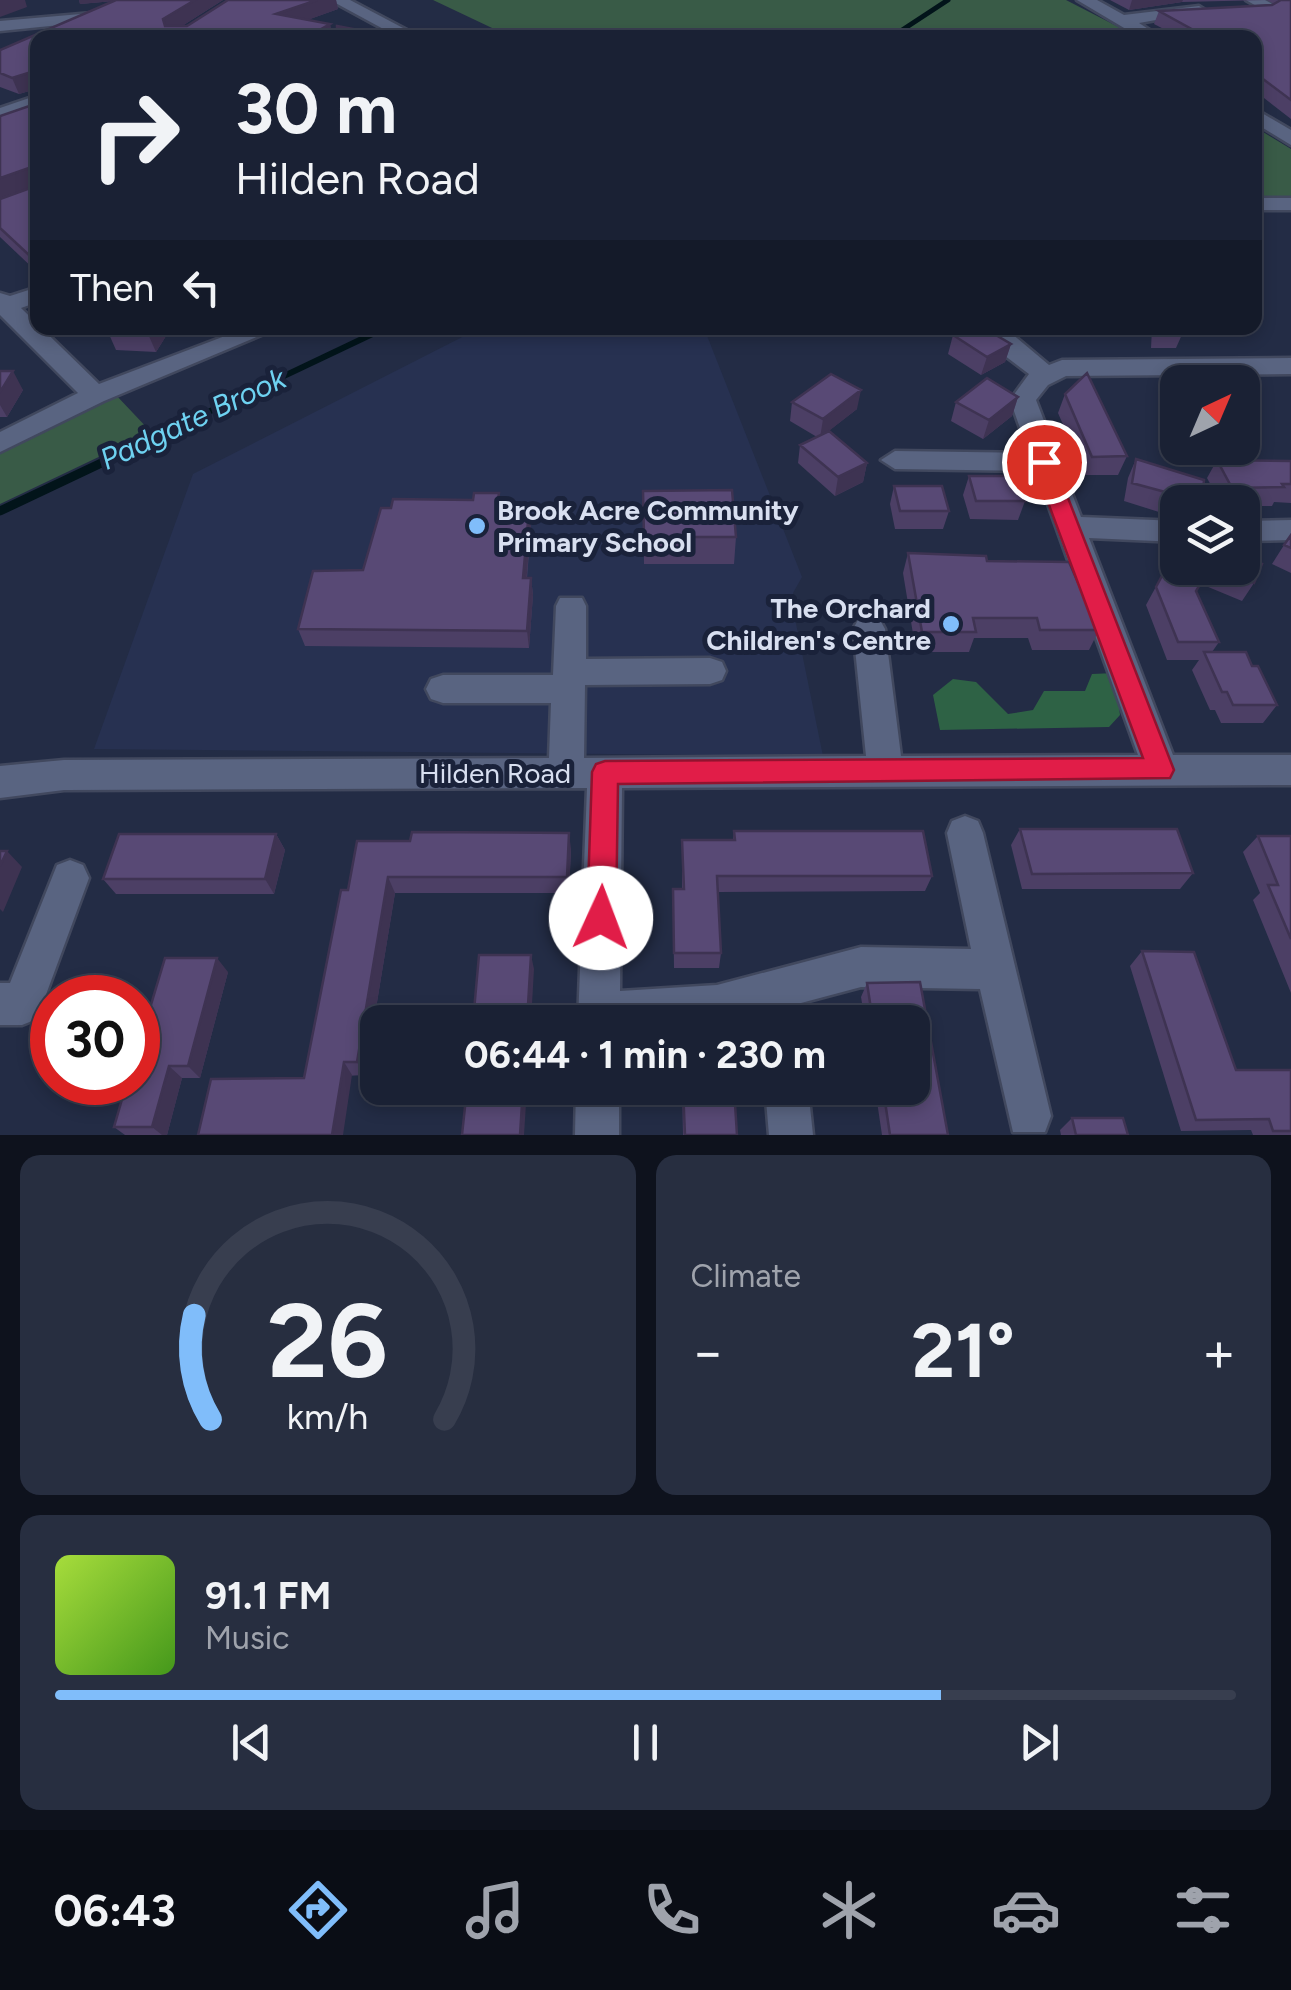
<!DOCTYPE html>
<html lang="en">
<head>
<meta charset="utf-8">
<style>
	body { margin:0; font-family:Figtree,sans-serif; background:#272e40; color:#f1f3f6; height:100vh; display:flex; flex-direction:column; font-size:38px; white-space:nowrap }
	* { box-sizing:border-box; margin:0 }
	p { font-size:32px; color:#9fa3ac }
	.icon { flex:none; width:55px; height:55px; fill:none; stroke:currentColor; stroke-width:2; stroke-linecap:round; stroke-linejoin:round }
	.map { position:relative; height:1135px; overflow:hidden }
	.sheet { display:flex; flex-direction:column; gap:20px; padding:20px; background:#0e121d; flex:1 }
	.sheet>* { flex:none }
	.banner { position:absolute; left:30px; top:30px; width:1232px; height:305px; border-radius:20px; box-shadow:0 5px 15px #0003,0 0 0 2px #383e4f; background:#1a2134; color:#f1f3f6; overflow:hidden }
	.needle { width:65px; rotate:44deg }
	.controls { position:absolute; left:1160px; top:365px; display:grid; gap:20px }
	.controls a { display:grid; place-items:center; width:100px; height:100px; border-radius:20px; background:#1a2134; box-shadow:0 5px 15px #0003,0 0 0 2px #383e4f; font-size:50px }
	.speed { position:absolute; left:30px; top:975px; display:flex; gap:20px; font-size:50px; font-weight:700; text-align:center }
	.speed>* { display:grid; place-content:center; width:130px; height:130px; border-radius:50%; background:#1a2134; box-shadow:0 5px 15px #0003,0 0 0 2px #383e4f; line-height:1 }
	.speed .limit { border:15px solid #d22; background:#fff; color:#111 }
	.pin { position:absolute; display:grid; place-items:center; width:85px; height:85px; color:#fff; margin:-42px; border:5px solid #fff; border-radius:50%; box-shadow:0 2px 10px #0007 }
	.me { position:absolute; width:110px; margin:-55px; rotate:2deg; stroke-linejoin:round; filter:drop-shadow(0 0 8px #0008) }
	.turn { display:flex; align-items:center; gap:35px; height:210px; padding:0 40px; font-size:45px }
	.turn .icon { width:130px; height:130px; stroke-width:2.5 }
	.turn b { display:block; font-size:70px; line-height:85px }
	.then { display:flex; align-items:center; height:95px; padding:0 40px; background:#0003; gap:20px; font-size:38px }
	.big { font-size:75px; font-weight:700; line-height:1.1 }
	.sheet .widget { flex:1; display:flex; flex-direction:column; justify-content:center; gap:15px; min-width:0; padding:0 35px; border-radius:20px; background:#272e40 }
	.sheet .dial { align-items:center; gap:0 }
	.dial svg { height:260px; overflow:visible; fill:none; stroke:#383e4f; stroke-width:7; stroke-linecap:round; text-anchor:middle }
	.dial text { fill:#f1f3f6; stroke:none }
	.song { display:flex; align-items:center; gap:30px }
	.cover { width:120px; height:120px; border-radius:15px; background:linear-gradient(135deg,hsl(80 70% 55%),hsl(100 70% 35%)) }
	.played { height:10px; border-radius:5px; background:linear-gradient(90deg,#80bdfa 75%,#383e4f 75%) }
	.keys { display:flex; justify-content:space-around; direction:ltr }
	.heat { display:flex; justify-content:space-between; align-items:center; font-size:55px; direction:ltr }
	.sheet .tiles { flex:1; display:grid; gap:20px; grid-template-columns:1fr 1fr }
	.widget:last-child { grid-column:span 2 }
	.trip { position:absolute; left:360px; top:1005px; width:570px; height:100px; border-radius:20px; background:#1a2134; box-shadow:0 5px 15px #0003,0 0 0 2px #383e4f; font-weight:700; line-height:100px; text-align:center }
	.tabs { display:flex; height:160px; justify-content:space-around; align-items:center; background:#0a0d15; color:#9fa3ac }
	.tabs .icon { width:70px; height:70px }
	.tabs .on { color:#80bdfa }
	.tabs b { font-size:45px; color:#f1f3f6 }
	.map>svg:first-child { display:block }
	.built { fill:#273151 }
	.green { fill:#395b47 }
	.forest { fill:#2e6245 }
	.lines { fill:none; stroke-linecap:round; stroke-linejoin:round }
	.stream-far2 { stroke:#02141a; stroke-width:5 }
	.stream-far1 { stroke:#02141a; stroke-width:6 }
	.stream { stroke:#02141a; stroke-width:9 }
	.minor-casing { stroke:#41485e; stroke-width:5 }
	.minor { fill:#596481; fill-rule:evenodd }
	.wall { fill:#4c3f65 }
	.shaded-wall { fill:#3e3352 }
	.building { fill:#584975; stroke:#3e3352; stroke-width:2.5 }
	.route { fill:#e11d48; stroke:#92132f; stroke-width:2.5 }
	.poi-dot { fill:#80bdfa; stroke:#1a223a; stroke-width:4 }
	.labels { text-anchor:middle; stroke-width:10; stroke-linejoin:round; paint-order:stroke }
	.poi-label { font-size:28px; font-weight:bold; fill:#d8dff0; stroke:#1a223a; text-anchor:start }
	.street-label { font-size:28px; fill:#d8dff0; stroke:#1a223a }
	.water-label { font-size:30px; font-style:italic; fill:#6ed2f1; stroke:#1a223a }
</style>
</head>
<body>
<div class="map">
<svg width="1291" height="1135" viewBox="0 0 1291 1135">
	<rect width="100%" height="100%" fill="#232c45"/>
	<path class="built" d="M480,328h224l98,249 -9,16v16l30,147 -729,-7 99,-275z"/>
	<path class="green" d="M433,0h633l72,37 -625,1z
		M1255,127l36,22v51l-36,-2z
		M115,394l36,38 -151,72v-54z"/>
	<path class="forest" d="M1115,673l5,42 -11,12 -169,3 -7,-35 20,-16 23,3 32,32 25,-4 11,-19h41l7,-17z"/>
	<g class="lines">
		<path class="stream-far2" d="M890,38l58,-38"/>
		<path class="stream-far1" d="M183,424l202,-96"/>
		<path class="stream" d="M0,511l188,-89"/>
		<g class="minor-casing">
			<path id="minor" d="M330,0h20l72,38h-22z
				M1077,0h20l27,15 75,-9 8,5 -68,12 23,15h-21z
				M1246,0h19l26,14v12z
				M104,12l6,2v6l-110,11v-10z
				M38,95v11l-38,14v-12z
				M1255,109l36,21v15l-36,-22z
				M1255,198h36v12h-36z
				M38,287v15l-17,6 78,76 147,-56h32l-174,73 -104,51v-20l78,-39 -78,-78v-22l10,3z
				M980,328h25l44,37 13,-5 229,-2v16l-225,2 -18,9 -12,15 45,117 97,4v21l-89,-4 84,217h118v30l-669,3 -2,203 97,-6 144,-38 110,2 -24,-116 5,-12 13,-5 13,5 5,12 68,283 -6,16h-32l-33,-143 -119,-2 -60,16 2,19h-42v-7l-29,7h-154l9,-234 -523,2 -64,8v-32l64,-6 485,-2 2,-55h-108l-12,-4 -5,-10 5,-10 12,-4h110l3,-69 4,-8h22l4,8v53l124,-1 12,4 4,9 -4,9 -12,4 -125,1 -1,73 282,-2 -13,-127 5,-9 11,-3 11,3 5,9 16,127 237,-1 -102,-284 -141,-2 -14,-9 14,-9 134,2 -19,-53 19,-26 -29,-22z
				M1291,520v20l-49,1v-20z
				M70,860l13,5 6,13 -52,141 -15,6h-22v-42h10l47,-118z
				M576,1088h43v47h-44z
				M765,1088h43l5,47h-44z"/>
		</g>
		<use href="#minor" class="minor"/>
	</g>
	<path class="wall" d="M79,0h144l-41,26h5l41,-26h108l2,9 -31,11 23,4 2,14h-294v55l-2,-4 -17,5 -19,-7v-37l114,-49 -34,3z
		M1110,0h181v119l-36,-28v-53h-74l-27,-14 5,-13 115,-7 -7,-4 -85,2 -53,8z
		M38,103v170l-38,-36v-39z
		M171,328l-15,24 -40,-2 -8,-18z
		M1152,328h32v2l-8,18h-25z
		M953,335l58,9 -6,18 -24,13 -33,-21z
		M0,371l23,19 -16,27h-7z
		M1242,386l10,16 -10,17z
		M1065,394l62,62 -9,19h-33l-27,-62z
		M1018,397l-6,19 -29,23 -32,-18 5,-19z
		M792,402l65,7 -30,23 40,31 -4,19 -28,14 -37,-33 2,-18 17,-8 -27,-16z
		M1136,459l66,43h-24v16l-54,-17 4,-23z
		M1217,460l74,1v42l-17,-1 -2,4h-30v-4h-22l-13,-24z
		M969,476l56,25 -7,19 -48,-1 -7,-24z
		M894,486l55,25 -6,18h-48l-5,-25z
		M643,491l93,46 -2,27h-90z
		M500,500h13l1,10 17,17 -4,51h4l2,17 -4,53 -224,-2 -7,-17z
		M1291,534v39l-19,-9z
		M1178,546v22h64l12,15 -12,18 -41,-17 -5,7 23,51 -7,10 40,14 25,39 -14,18h-42l-6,-13h-5l-18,-40 7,-10h-32l-21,-55z
		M908,553l191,77 -10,20h-57l-4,-12h-54l-5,14h-53l-13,-79z
		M1020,829l173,44 -13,16h-158l-11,-44z
		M734,831l198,45 -7,15 -207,1 3,61 -2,15h-45l-1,-79h9v-49h51z
		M276,834l9,16 -11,44h-158l-13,-15z
		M1258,836h33v157l-38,-93 7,-7 -17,-41z
		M357,841l214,8 -2,44h-174l-30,182 -61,3 44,-188z
		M1142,951l94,119h55v65h-38l-2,-5 -70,1 -51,-165z
		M228,972l-28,106h-18l-15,57h-42l-11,-8z
		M920,982l28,153h-66l-7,-47h37v-66h-47l-4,-25 6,-14z
		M682,1088h52l3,47h-54z
		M1072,1118l56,17h-67l-1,-5z"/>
	<path class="shaded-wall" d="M0,0h25l2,7 -27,10z
		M79,0h46l-45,4z
		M195,0h28l-55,35 -5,-16z
		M317,0h19l2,9 -58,21 -4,-16z
		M1132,0h51l-1,2 -53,8z
		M330,24l2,14h-27z
		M38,70v18l-3,-1 1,2 -17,5 -7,-16z
		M29,168l8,17 -37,13v-20z
		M38,253v18l-8,-15z
		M152,328h19l-15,24 -8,-18z
		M191,328h28l-24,9z
		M1011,344l-6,18 -24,13 6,-18z
		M13,371l10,19 -16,27 -7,-12v-13z
		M861,390l-4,19 -37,29 3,-19z
		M1018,397l-6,19 -29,23 6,-19z
		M867,463l-4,19 -28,14 3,-19z
		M529,510l2,17 -6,68 -2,-17z
		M531,578l2,17 -4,53 -2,-17z
		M569,833l2,16 -2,44 -2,-16z
		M276,834l9,16 -11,44 -9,-15z
		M7,851l15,16 -19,45 -3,-3v-43z
		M388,877l7,16 -30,182 -8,-13z
		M531,955l3,14 -3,53h-4z
		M217,958l11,14 -28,106 -12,-12z
		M344,1062l8,13 -9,60h-11z
		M169,1066l13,12 -15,57h-5l-10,-8z
		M523,1088h4l-3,47h-4z"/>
	<path class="building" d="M116,0h79l-32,19 2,7h22l41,-26h89l-41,14 54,10 -25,14h-267v32l-26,8 -12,-5v-23z
		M1281,0h10v100l-36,-27v-35h-47l-49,-27 113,-6z
		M337,26l64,12h-64z
		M38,103v150l-8,3 -30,-28v-29l33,-12 1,-15 -5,-4 -29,10v-62z
		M111,328h41l-4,6 -40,-2z
		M968,328h16l27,16 -24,13 -34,-22z
		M1159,328h25v2l-26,-1z
		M0,371h13l-13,21z
		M1087,373l40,83 -35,1 -27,-63z
		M831,374l30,16 -38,29 -31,-17z
		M987,378l31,19 -29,23 -33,-18z
		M1185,380h54l1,2h-53z
		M1242,386l10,16h-10z
		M829,431l38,32 -29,14 -38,-32z
		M1136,459l68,21 -2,22 -70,-19z
		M1217,460l74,1v23h-9l2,3 -52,1z
		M969,476h47l9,25h-49z
		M894,486h48l7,25h-49z
		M732,490l4,47h-92l-1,-46z
		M474,493h25l-1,7h15l-1,10h17l-6,68h8l-4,53 -229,-2 15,-58 50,-1 18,-62h10l2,-9 80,1z
		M1291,535v13l-7,-3z
		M1178,546v22h32l-14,23 23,51h-41l-22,-55z
		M908,553l78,3 1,5 82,1 30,68h-59l-3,-12h-64l3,14h-54z
		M1242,555l20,9 -8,19 -37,-15h25z
		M1204,652h42l6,14h6l19,39h-44l-6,-13h-5z
		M1020,829h157l16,44 -161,1z
		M734,831h189l9,45h-215l4,77h-47l-1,-64h11l-2,-49h53z
		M412,832l157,1 -2,44h-179l-31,185h-13l-12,73h-134l13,-56 93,-1 37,-188h7l9,-49h53z
		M119,834h157l-11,45h-162z
		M1258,836h33v103l-23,-54h10z
		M0,851h7l-7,15z
		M1142,951l52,1 42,118h55v61h-18l-4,-12 -73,1z
		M479,955h52l-4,67h-54z
		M165,958h52l-29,108h-19l-17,61h-38l13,-45h11v-34z
		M920,982l28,153h-58l-7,-47h29v-66h-39l-6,-39z
		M467,1088h56l-3,47h-58z
		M683,1088h51l3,47h-52z
		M1072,1118h51l5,17h-52z"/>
	<path class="route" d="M1044,455l10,7 120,308 -4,8 -552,6 -2,134 -4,10 -11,4 -10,-4 -4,-10 5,-146 4,-8 9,-3 538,-3 -110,-296z"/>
	<g class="poi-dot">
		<circle cx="477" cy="526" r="10"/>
		<circle cx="951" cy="624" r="10"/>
	</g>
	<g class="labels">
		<g class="poi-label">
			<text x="497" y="520">Brook Acre Community<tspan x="497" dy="32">Primary School</tspan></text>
			<text x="931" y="618" text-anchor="end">The Orchard<tspan x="931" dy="32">Children's Centre</tspan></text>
		</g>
		<g class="street-label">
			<text x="495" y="783">Hilden Road</text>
		</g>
		<g class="water-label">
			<text transform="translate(193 419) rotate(-25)" y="10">Padgate Brook</text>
		</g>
	</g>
</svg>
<div class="controls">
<a><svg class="needle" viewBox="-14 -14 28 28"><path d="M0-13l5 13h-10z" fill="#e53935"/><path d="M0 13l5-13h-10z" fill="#9fa3ac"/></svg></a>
<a><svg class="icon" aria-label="layers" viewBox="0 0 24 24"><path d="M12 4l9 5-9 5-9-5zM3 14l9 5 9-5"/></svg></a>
</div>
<div class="speed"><div class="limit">30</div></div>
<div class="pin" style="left:1044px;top:462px;background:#d93025"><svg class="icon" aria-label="arrive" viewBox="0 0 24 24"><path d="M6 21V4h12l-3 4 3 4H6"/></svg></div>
<svg class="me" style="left:601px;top:918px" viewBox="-20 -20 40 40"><circle r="19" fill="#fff"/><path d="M0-13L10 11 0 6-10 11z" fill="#e11d48"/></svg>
<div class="trip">06:44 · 1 min · 230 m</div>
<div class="banner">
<div class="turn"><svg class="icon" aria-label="right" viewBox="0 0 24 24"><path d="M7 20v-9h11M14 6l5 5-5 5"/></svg><div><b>30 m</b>Hilden Road</div></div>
<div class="then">Then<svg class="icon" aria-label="left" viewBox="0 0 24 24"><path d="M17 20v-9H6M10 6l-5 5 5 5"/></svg></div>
</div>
</div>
<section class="sheet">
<div class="tiles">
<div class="widget dial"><svg viewBox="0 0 100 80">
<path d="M14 69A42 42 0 1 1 86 69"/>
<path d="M14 69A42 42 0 0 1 9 37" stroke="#80bdfa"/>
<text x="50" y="56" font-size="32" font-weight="700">26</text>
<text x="50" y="72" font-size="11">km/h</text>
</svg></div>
<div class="widget"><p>Climate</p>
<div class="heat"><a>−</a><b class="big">21°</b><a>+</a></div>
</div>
<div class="widget">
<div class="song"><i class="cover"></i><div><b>91.1 FM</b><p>Music</p></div></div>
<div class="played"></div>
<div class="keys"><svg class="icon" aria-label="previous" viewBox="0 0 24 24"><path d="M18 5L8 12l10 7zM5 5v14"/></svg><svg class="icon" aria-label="pause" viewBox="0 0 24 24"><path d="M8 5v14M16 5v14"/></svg><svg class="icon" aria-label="next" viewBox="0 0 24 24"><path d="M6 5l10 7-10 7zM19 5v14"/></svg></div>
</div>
</div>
</section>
<nav class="tabs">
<b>06:43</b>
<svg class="icon on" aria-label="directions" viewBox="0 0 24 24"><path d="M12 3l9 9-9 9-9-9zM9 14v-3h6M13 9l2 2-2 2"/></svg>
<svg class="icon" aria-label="music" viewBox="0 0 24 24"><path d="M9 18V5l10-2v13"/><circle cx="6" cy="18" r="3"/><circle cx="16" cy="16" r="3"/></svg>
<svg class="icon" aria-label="phone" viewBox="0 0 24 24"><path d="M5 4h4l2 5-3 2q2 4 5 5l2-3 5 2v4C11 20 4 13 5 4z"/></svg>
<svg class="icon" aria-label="climate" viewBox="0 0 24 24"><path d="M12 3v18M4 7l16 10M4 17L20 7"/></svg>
<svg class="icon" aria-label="car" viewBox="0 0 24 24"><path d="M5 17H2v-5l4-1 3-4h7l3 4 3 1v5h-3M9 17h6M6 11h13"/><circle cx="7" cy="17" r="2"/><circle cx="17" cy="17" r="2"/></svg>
<svg class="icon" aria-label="filters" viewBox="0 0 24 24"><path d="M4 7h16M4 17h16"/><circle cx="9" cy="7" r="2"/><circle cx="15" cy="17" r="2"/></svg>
</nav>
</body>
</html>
